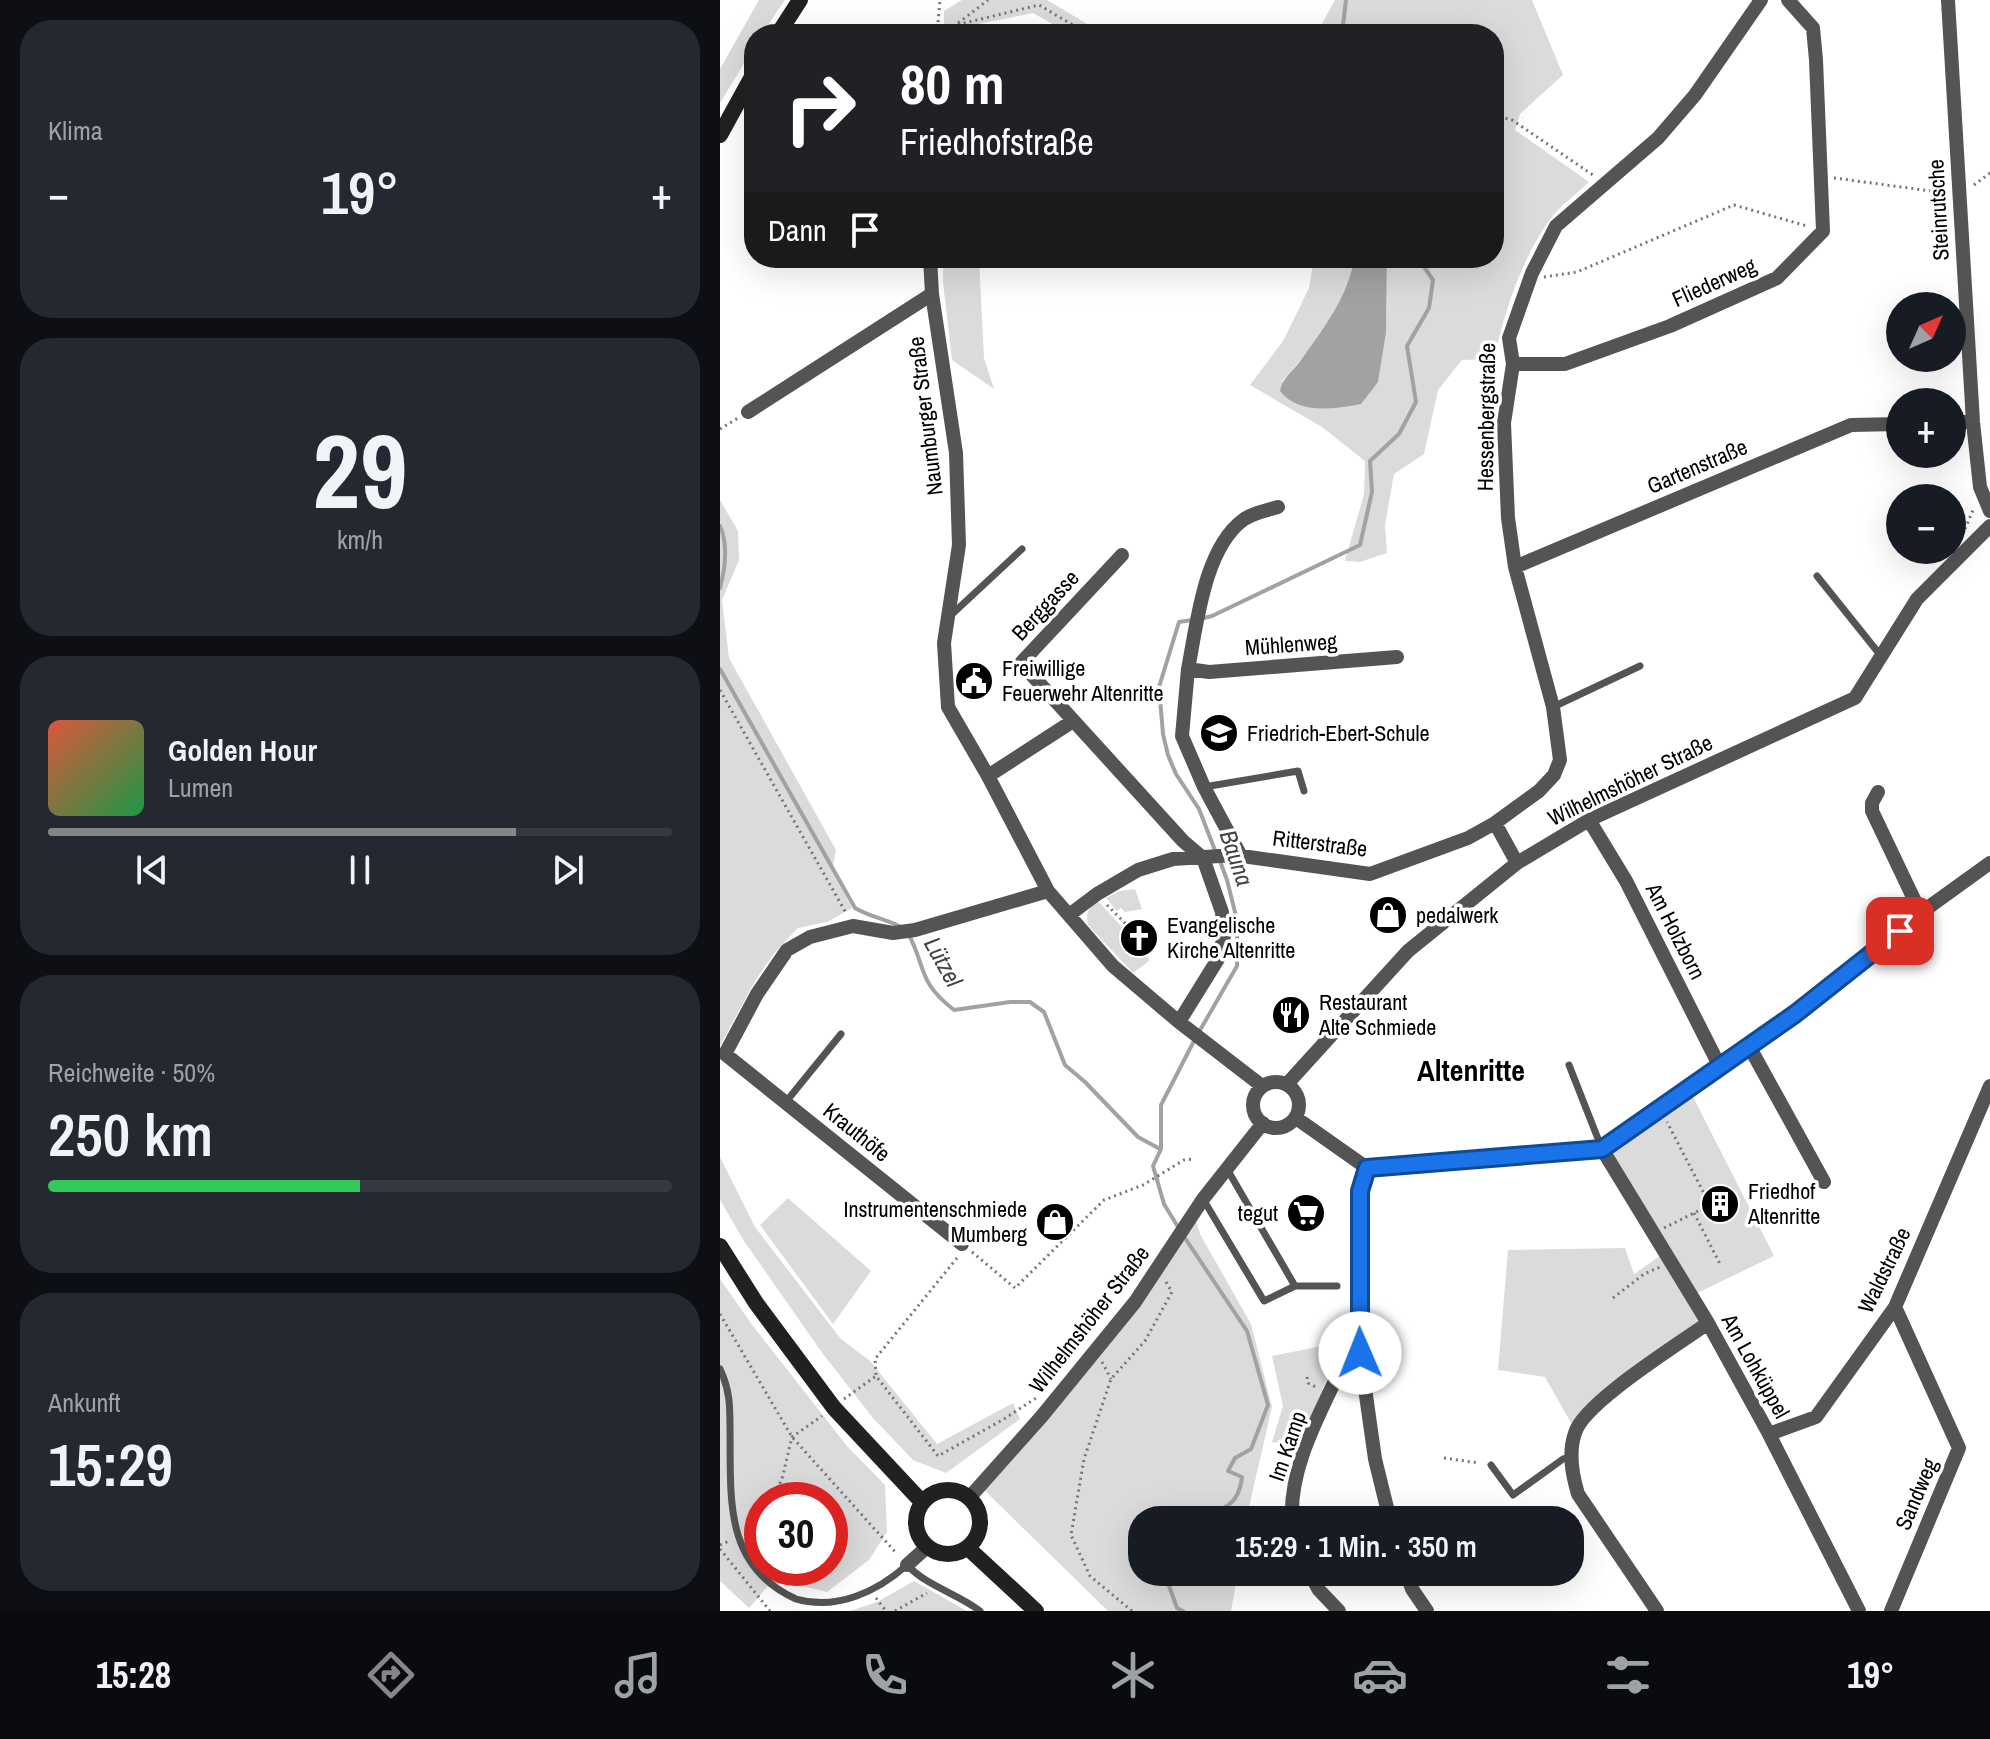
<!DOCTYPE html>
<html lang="de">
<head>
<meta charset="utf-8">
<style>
	body { margin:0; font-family:"Archivo Narrow",sans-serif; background:#242831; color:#f1f3f6; height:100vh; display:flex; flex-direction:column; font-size:30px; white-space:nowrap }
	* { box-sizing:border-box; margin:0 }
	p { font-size:26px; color:#9ea1a6 }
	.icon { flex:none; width:44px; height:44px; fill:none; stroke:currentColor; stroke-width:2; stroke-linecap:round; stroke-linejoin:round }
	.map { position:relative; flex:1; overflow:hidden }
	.sheet { display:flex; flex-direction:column; gap:20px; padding:20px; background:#0d0f14; width:720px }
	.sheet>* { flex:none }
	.hud { position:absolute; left:24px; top:24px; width:760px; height:244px; border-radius:32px; box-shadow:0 8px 32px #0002; background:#202124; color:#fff; overflow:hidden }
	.needle { width:52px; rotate:45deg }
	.tools { position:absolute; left:1166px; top:292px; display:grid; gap:16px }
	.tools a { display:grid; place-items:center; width:80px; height:80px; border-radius:50%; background:#171b24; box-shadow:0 8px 32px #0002; font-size:40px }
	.speed { position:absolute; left:24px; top:1482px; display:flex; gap:16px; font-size:40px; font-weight:700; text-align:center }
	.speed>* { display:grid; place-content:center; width:104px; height:104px; border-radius:50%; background:#171b24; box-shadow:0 8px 32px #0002; line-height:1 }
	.speed .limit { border:12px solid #d22; background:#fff; color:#111 }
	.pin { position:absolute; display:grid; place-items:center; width:68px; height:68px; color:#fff; margin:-34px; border-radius:16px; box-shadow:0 4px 12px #0006 }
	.me { position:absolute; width:88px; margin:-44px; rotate:359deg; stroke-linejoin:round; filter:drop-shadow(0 0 6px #0008) }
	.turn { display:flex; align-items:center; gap:28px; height:168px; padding:0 24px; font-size:36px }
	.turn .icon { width:104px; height:104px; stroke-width:2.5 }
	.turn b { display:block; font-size:56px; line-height:68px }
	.then { display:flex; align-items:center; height:76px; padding:0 24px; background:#0003; gap:16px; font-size:30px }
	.big { font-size:60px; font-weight:600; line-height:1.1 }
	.sheet .tile { flex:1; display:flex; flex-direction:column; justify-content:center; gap:12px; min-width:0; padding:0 28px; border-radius:32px; background:#242831 }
	.sheet .dial { align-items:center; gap:0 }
	.dial b { font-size:104px; line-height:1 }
	.song { display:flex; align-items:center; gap:24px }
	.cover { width:96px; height:96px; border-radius:12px; background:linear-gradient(135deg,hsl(10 70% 55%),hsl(140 70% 35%)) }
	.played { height:8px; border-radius:4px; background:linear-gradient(90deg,#858687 75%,#363941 75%) }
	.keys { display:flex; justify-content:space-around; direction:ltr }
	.heat { display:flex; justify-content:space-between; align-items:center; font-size:44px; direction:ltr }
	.charge { height:12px; border-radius:6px; background:linear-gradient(90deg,#34c759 50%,#363941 0) }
	.trip { position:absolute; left:408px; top:1506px; width:456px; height:80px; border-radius:32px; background:#171b24; box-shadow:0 8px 32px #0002; font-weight:600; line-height:80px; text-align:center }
	.menu { display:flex; height:128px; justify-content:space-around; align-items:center; background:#090b0e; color:#9ea1a6 }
	.menu .icon { width:56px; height:56px }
	.menu .selected { color:#858687 }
	.menu b { font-size:36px; color:#f1f3f6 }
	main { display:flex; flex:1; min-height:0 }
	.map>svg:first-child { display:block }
	.green { fill:#dbdbdb; fill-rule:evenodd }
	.water { fill:#a2a2a2 }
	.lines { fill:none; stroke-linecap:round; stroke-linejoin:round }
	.stream { stroke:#a2a2a2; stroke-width:4 }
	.path { stroke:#767676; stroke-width:3; stroke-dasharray:2 4; stroke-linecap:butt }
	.service { stroke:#545454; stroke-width:7 }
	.minor { stroke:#545454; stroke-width:14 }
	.secondary { stroke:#212121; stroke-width:16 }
	.route-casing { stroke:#114b97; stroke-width:20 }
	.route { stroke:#1a73e8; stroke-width:14 }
	.labels { text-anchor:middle; stroke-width:7; stroke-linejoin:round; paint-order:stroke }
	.street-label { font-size:22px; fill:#000; stroke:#fff }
	.poi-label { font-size:22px; fill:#000; stroke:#fff; text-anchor:start }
	.water-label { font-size:24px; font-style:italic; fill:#434343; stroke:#fff }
	.district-label { font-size:30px; font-weight:bold; fill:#000; stroke:#fff }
</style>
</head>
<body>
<main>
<section class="sheet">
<div class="tile"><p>Klima</p>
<div class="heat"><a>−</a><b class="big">19°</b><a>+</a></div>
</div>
<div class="tile dial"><b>29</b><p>km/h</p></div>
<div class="tile">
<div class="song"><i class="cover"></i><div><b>Golden Hour</b><p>Lumen</p></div></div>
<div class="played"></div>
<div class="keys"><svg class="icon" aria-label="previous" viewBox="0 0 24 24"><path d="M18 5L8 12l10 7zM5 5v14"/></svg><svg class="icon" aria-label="pause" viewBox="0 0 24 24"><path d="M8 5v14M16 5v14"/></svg><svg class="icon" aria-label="next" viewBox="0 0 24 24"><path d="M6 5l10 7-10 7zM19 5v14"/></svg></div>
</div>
<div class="tile"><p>Reichweite · 50%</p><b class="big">250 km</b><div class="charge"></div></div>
<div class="tile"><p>Ankunft</p><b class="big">15:29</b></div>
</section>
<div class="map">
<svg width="1270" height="1611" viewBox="0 0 1270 1611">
	<rect width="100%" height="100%" fill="#fff"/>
	<path class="green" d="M39,0h26l-23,34h-8v13l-34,56v-34z
		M242,0h85l57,34h-34l-37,-21 -64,13v8h-25v-23z
		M615,0h197l31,75 -43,39 -5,16 74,52c-12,12 -30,24 -40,39 -28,39 -45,92 -55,138l-32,1 -24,30 -14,64 -30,20 -9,51 2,28 -27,9 -15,-1 19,-67 1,-33 -43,-34 -72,-42 33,-44 26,-53 5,-30h40c-6,42 -44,94 -73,124l105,-50 1,-74h107v-224h-178z
		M223,258h36l5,100 10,31 -42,-29 -9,-78z
		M0,500l18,31 1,29 -17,40 7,58 107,192 -4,21 20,37 -25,14 -29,6 -23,24 -20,29 -35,65z
		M415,889l7,20 -17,3 -4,-4 -4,3 -11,-13 14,-7z
		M378,901l26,28 -5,5 18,20 4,-4 7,3 1,8 -16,12 -45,-48c-3,-12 1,-17 10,-24z
		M968,1087l86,169 -83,40 17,27 -133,107 -30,-53 -47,-7 10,-120 117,-2 9,26 30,-21 -62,-104z
		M0,1157l35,70 85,111 30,23 67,83 76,-41 7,16 -74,54 -33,-13 -40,-42 -50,-64 -79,-113 -24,-41z
		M68,1198l83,73 -38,53 -73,-99z
		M474,1213l6,21 51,90 21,83 -26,113h-104v52h96l-7,39h-123l-128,-125 62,-70z
		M0,1279l33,47 94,120 38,39 2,47 -18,28 -42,32 -40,-10 -20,5 -18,21 -29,-27zM42,1500h68v68h-68z
		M622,1342l-43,104 -27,-4 11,-36 -11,-50z
		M194,1581l53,30h-117l27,-9z"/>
	<path class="water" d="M634,258h33l-1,74 -8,50 -17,22c-27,5 -62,11 -81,-13 2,-13 13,-20 21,-31 21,-29 48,-65 53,-102z"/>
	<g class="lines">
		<path class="stream" d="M622,34l4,-34
			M0,526c8,18 5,43 0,62
			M480,619l12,-3 148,-71 12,-53 -2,-31 29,-27 17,-32 -9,-56 22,-38 4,-28 -15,-22
			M472,620l-13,2 -20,65 4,47 5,21 8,19 23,35 17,44
			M0,669l135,239c15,9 31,11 46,19
			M188,933c19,36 9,48 46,77l56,-8h20l14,10 21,53 20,17 53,55 22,12
			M479,1032l38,-66v-46l-10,-40 -7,-19
			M458,1227l-14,-23 -11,-38 8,-17v-44l34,-66
			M462,1520c27,-10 56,-4 60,-43l-14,-6 7,-13 16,-9 17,-44 -21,-74 -64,-96
			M444,1572l13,36 6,3"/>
		<path class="path" d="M232,26l87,-21 49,29
			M217,34l3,-34
			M224,34l44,-34
			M774,115l18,5 81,55
			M1114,178l112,15
			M1254,185l16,-12
			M824,277l33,-5 157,-67 73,21
			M0,429l18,-11
			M1245,529l8,-19
			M0,690l126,223
			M387,905l20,20
			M974,1213l27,53
			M944,1228l46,-23 -43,-83
			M252,1252l43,36 89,-88 39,-15 41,-25 9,-1
			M237,1258l-82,101 1,17 62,80 66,-37 35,-23
			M893,1298l31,-24 16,-7
			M0,1314l72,123 105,117
			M382,1362l9,17
			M587,1377l1,6 8,4
			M124,1399l32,-23
			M724,1458l35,5
			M52,1500l10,-21 10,-42 30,-21
			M29,1529l13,-10
			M0,1545l9,-4
			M0,1549l50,62
			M156,1598l10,13
			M175,1611l32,-18
			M412,1611l-42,-35 -19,-41 13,-76 27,-80 34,-38 27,-49 -6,-10"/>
		<path class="service" d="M1097,576l64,80
			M229,617l73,-68
			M833,707l87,-41
			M484,787l94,-16 6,20
			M849,1065l33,84
			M65,1103l56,-69
			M483,1199l61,102 31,-15 -68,-117
			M575,1286h42
			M0,1369c10,21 10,37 10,60 1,69 -7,137 66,170 41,12 82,-8 111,-34 21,22 50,28 73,46
			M771,1465l22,30 50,-36 9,-3"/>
		<path class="minor" d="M1228,0l25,422 7,65 10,24
			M210,258l2,36 24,159 3,92 -15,98 4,64 40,69 60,115 65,75 66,56 83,64
			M793,364h52l105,-38 107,-48 46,-47 -7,-171 -3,-32 -25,-28
			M28,412l184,-118
			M1232,422h21
			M402,555l-101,108 162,178 20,17 19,54 2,24 -6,23 -39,63
			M795,567l336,-142 49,-1
			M468,669c9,-45 16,-120 55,-149 9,-7 25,-10 35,-13
			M268,776l85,-55
			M1158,792l-6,11v8l49,103
			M869,820l37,61 93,184
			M775,823l22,40
			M521,856l-37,-69 -22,-51 6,-67 21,3 188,-15
			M349,915l28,-21 41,-24 35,-11 62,-4 135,19 98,-36 27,-15 44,-32 15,-16 6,-15 -7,-53 -38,-140 -7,-49 -4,-95 9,-59 -4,-26 23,-65 24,-47 102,-88 37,-43 66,-95
			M1029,1046l75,136
			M533 1105a23 23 0 1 1 46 0a23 23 0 1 1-46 0Z
			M567,1084l121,-133 109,-88 72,-43 266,-122 62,-99 73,-73
			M576,1118l71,50
			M882,1149l106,174 61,111 90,177
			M647,1168l235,-19 193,-135 138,-110 57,-41
			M647,1168l-7,23v162l15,106 15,61
			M242,1244l-237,-190 32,-60 30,-44 23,-13 43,-11 40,7 22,-3 133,-39
			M1049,1434l47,-17 79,-110 95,-221
			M249,1498l73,-82 93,-114 68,-103 60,-76
			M572,1520c-3,-57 32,-113 54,-163l14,-4
			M187,1565l20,-18
			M589,1572l10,18 20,21
			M686,1572l6,17 15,22
			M937,1611l-79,-117c-6,-20 -10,-41 -3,-61 8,-30 104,-89 133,-110
			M1171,1611l68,-163 -64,-141"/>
		<path class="secondary" d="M58,34l22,-34
			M0,135l34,-62
			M0,1246l36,57 78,105 87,93
			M196 1522a32 32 0 1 1 64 0a32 32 0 1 1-64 0Z
			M249,1549l67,62"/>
	</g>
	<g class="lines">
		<g class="route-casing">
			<path id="route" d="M640,1353v-162l7,-23 235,-19 193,-135 105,-83"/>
		</g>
		<use href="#route" class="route"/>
	</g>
	<defs>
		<g id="civic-disc" transform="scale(2)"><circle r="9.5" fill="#000" stroke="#fff"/><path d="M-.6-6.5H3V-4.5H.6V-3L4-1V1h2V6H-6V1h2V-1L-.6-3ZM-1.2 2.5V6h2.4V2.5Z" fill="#fff"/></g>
		<g id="school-disc" transform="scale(2)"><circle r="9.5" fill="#000" stroke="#fff"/><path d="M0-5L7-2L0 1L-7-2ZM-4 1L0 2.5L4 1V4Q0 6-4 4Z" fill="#fff"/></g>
		<g id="shop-disc" transform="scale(2)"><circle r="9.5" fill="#000" stroke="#fff"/><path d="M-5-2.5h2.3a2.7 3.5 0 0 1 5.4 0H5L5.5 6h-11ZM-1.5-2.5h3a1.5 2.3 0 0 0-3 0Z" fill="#fff"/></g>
		<g id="church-disc" transform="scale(2)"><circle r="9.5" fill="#000" stroke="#fff"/><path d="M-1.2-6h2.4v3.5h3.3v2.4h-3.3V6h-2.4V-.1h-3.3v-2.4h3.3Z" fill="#fff"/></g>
		<g id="restaurant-disc" transform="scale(2)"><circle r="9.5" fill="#000" stroke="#fff"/><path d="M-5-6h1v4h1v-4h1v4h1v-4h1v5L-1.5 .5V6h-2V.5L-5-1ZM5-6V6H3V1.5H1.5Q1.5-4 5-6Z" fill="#fff"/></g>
		<g id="building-disc" transform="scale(2)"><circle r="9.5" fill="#000" stroke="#fff"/><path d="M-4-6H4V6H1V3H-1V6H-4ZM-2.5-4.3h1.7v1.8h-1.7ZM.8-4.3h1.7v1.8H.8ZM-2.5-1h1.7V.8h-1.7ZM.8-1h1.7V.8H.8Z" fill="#fff"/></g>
		<g id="supermarket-disc" transform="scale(2)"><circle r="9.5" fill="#000" stroke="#fff"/><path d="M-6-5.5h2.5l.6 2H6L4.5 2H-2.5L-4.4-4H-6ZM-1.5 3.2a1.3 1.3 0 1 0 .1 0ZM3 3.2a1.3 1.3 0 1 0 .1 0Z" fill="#fff"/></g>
	</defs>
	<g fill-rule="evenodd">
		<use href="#civic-disc" x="254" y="681"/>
		<use href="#school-disc" x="499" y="733"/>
		<use href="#shop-disc" x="668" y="915"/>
		<use href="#church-disc" x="419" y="938"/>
		<use href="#restaurant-disc" x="571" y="1015"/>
		<use href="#building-disc" x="1000" y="1204"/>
		<use href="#supermarket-disc" x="586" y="1213"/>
		<use href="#shop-disc" x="335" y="1222"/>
	</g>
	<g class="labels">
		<g class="street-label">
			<text transform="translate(1218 210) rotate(-93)" y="8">Steinrutsche</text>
			<text transform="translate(994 282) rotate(-24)" y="8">Fliederweg</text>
			<text transform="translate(205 416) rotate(-97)" y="8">Naumburger Straße</text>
			<text transform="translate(766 417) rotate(-89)" y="8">Hessenbergstraße</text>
			<text transform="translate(977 466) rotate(-23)" y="8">Gartenstraße</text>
			<text transform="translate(325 605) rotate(-47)" y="8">Berggasse</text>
			<text transform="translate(571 644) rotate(-4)" y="8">Mühlenweg</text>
			<text transform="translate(910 780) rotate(-26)" y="8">Wilhelmshöher Straße</text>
			<text transform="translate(600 843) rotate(7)" y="8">Ritterstraße</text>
			<text transform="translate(956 931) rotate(63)" y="8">Am Holzborn</text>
			<text transform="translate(137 1132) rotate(39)" y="8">Krauthöfe</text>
			<text transform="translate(1164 1270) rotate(-64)" y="8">Waldstraße</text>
			<text transform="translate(369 1319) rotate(-52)" y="8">Wilhelmshöher Straße</text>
			<text transform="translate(1036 1366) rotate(61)" y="8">Am Lohküppel</text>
			<text transform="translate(567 1446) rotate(-71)" y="8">Im Kamp</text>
			<text transform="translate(1196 1494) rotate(-67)" y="8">Sandweg</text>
		</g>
		<g class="poi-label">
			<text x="282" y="676">Freiwillige<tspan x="282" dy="25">Feuerwehr Altenritte</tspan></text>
			<text x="527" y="741">Friedrich-Ebert-Schule</text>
			<text x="696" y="923">pedalwerk</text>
			<text x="447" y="933">Evangelische<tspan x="447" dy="25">Kirche Altenritte</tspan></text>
			<text x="599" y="1010">Restaurant<tspan x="599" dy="25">Alte Schmiede</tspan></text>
			<text x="1028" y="1199">Friedhof<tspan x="1028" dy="25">Altenritte</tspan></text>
			<text x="307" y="1217" text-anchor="end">Instrumentenschmiede<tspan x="307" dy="25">Mumberg</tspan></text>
			<text x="558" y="1221" text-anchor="end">tegut</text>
		</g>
		<g class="water-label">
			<text transform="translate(516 858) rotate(71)" y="8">Bauna</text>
			<text transform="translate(223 962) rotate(61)" y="8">Lützel</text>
		</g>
		<g class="district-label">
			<text x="751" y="1081">Altenritte</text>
		</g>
	</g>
</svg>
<div class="tools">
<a><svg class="needle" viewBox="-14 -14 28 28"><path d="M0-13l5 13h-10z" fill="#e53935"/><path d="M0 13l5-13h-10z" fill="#9ea1a6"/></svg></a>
<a>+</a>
<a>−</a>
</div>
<div class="speed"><div class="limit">30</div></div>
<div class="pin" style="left:1180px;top:931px;background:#d93025"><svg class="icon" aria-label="arrive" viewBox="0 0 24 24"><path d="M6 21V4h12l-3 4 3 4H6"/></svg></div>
<svg class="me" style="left:640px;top:1353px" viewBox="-20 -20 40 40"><circle r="19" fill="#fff"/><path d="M0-13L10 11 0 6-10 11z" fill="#1a73e8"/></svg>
<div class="trip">15:29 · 1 Min. · 350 m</div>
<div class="hud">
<div class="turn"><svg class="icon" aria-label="right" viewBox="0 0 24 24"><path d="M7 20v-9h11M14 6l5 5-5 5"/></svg><div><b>80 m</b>Friedhofstraße</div></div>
<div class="then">Dann<svg class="icon" aria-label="arrive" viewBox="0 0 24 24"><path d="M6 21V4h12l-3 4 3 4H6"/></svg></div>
</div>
</div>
</main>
<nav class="menu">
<b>15:28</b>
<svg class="icon selected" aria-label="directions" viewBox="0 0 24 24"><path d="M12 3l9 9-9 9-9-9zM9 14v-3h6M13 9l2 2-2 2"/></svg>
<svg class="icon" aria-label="music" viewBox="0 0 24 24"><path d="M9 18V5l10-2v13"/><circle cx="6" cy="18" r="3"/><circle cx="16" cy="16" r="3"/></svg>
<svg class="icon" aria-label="phone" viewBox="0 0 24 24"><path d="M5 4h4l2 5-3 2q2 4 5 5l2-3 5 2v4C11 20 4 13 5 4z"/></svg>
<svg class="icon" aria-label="climate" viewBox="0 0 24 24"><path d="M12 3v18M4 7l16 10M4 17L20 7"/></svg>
<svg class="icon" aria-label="car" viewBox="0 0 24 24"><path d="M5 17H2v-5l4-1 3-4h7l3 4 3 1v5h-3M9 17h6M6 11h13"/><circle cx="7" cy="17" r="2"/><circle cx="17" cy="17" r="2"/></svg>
<svg class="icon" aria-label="filters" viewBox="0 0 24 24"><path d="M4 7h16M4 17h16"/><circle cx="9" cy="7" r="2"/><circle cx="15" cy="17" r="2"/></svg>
<b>19°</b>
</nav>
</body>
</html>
